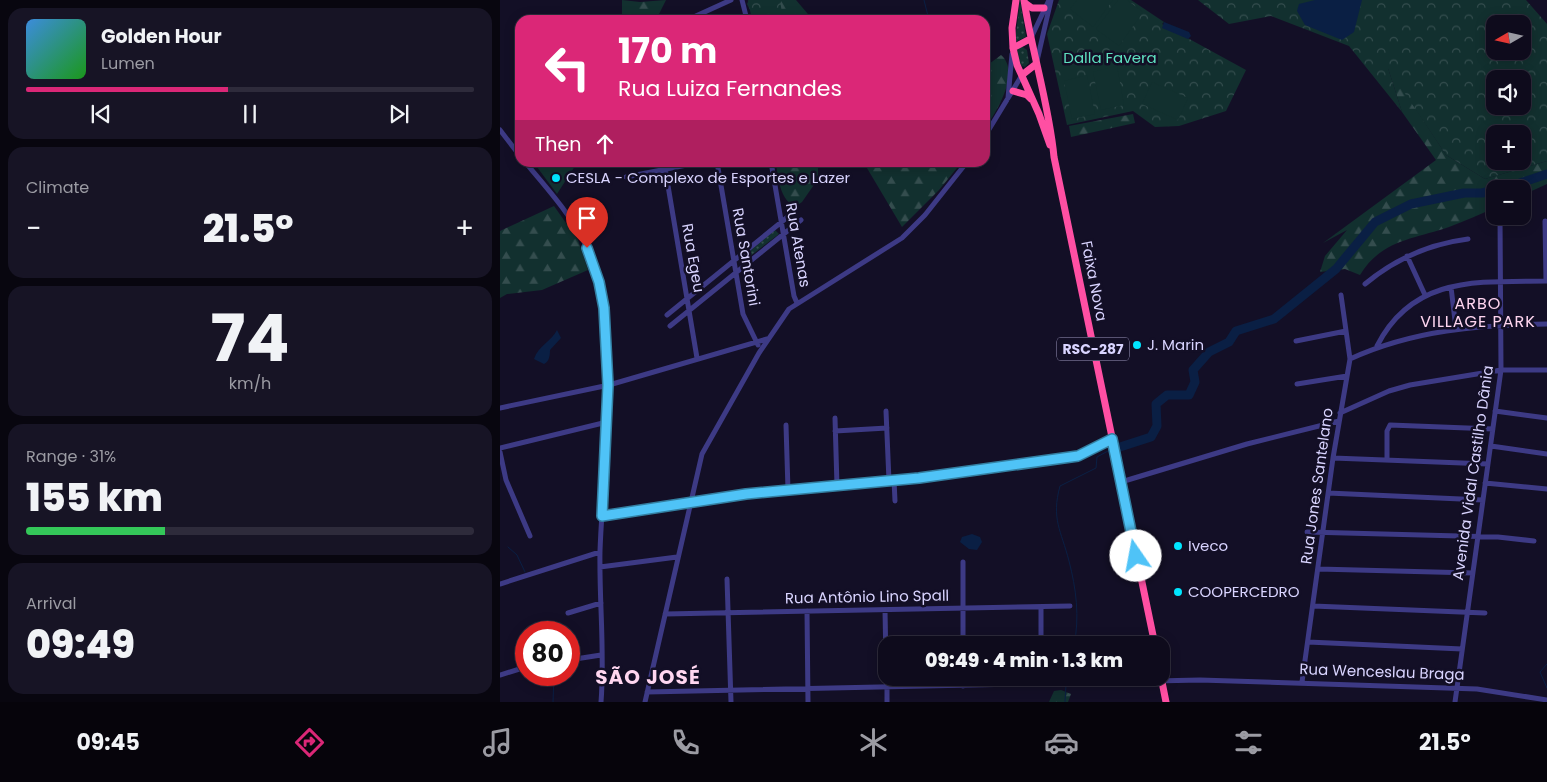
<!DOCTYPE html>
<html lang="en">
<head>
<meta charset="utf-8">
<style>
	body { margin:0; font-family:Poppins,sans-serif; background:#171425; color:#f1f3f6; height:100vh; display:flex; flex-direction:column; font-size:19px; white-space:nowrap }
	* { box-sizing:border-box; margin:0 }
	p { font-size:16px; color:#9b9ba3 }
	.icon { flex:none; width:28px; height:28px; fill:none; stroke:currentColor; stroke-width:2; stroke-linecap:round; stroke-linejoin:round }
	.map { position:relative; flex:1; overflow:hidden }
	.details { display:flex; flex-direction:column; gap:8px; padding:8px; background:#08060f; width:500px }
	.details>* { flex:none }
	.hud { position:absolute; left:15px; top:15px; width:475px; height:152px; border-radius:15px; box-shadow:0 2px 12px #0003,0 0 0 1px #2e2b3b; background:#db2777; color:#fff; overflow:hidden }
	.needle { width:32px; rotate:261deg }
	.buttons { position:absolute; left:986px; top:15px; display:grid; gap:10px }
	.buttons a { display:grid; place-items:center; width:45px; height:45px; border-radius:10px; background:#0e0b1c; box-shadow:0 2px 12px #0003,0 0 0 1px #2e2b3b; font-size:25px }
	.speed { position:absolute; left:15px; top:621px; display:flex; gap:10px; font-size:25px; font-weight:700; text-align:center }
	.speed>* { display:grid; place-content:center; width:65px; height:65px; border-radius:50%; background:#0e0b1c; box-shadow:0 2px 12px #0003,0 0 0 1px #2e2b3b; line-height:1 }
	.speed .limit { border:8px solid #d22; background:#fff; color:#111 }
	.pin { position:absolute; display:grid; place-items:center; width:42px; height:42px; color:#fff; margin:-51px -21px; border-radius:50% 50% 50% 0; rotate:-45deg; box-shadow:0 0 5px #0007 }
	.pin .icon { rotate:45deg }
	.me { position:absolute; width:55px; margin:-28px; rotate:348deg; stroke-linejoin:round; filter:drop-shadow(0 0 4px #0008) }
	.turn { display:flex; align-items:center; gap:18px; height:105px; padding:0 20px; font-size:22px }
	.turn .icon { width:65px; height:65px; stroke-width:2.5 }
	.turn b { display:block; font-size:35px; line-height:42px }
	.then { display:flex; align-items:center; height:48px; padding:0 20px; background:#0003; gap:10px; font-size:19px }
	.big { font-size:38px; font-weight:800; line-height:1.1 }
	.details .tile { flex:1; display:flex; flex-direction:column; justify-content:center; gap:8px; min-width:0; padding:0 18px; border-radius:15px; background:#171425 }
	.details .dial { align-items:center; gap:0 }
	.dial b { font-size:65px; line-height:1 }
	.song { display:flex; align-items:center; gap:15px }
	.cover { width:60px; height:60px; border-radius:8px; background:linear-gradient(135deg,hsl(210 70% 55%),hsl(120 70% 35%)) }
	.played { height:5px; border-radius:2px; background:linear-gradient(90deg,#db2777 45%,#2e2b3b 45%) }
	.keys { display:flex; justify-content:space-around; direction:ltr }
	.heat { display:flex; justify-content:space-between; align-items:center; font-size:28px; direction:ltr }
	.charge { height:8px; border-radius:4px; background:linear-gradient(90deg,#34c759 31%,#2e2b3b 0) }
	.trip { position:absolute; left:378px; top:636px; width:292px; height:50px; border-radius:15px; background:#0e0b1c; box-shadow:0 2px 12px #0003,0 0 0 1px #2e2b3b; font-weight:800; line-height:50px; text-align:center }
	.tabs { display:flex; height:80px; justify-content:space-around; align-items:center; background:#06040b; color:#9b9ba3 }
	.tabs .icon { width:35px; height:35px }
	.tabs .on { color:#db2777 }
	.tabs b { font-size:22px; color:#f1f3f6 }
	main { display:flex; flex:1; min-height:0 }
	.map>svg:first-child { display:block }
	.grass { fill:url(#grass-dots) }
	.forest { fill:url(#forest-firs) }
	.park { fill:url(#park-crowns); fill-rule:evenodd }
	.garden { fill:#12302f }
	.water { fill:#0a1f44 }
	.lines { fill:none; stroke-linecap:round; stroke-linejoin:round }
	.stream { stroke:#0a1f44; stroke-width:1 }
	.river { stroke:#0a1f44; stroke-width:9 }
	.minor { stroke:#3d3a85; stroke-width:5 }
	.highway { stroke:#ff4fa3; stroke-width:7 }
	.route-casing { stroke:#337fa1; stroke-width:12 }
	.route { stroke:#4fc3f7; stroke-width:9 }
	.poi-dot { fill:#00e5ff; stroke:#130f26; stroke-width:2 }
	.labels { text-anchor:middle; stroke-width:5; stroke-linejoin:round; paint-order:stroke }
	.shield { fill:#130f26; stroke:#9e99be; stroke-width:1 }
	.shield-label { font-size:14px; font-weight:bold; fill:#d9d4ff }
	.park-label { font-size:15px; fill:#5fe0c0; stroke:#130f26 }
	.poi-label { font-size:15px; fill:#d9d4ff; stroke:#130f26; text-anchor:start }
	.street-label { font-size:15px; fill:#d9d4ff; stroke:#130f26 }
	.neighbourhood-label { font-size:16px; letter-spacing:1px; fill:#ffd6f0; stroke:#130f26 }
	.district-label { font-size:20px; font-weight:bold; letter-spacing:1px; fill:#ffd6f0; stroke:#130f26 }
</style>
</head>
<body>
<main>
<section class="details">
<div class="tile">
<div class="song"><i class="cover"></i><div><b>Golden Hour</b><p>Lumen</p></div></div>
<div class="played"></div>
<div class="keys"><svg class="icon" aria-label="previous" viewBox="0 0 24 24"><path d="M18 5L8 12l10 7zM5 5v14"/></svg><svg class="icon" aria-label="pause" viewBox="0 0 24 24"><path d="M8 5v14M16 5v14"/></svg><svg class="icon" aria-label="next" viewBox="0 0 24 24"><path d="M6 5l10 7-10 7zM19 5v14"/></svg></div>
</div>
<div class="tile"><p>Climate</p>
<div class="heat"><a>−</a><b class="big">21.5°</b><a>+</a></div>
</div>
<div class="tile dial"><b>74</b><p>km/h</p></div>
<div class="tile"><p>Range · 31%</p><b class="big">155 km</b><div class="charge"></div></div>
<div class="tile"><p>Arrival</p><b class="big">09:49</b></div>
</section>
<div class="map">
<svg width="1047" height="702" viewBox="0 0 1047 702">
	<defs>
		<pattern id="grass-dots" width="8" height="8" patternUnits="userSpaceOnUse" patternTransform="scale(1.25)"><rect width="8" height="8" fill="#12302f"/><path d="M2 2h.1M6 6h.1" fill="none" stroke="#344d4e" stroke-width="1.8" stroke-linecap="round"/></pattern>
		<pattern id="forest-firs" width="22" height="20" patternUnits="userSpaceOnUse" patternTransform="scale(1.25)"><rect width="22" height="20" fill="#12302f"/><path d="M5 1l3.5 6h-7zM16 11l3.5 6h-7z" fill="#344d4e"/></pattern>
		<pattern id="park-crowns" width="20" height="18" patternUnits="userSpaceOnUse" patternTransform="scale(1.25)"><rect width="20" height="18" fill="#12302f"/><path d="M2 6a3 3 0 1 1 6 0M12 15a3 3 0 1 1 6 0" fill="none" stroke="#344d4e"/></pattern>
	</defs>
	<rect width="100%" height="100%" fill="#130f26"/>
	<path class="grass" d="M520,0l6,37 -11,5z
		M521,46l6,4 2,13 -4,4 -5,-2 -3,-15z
		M275,230l4,4 -39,30 -1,-4z"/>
	<path class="forest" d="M122,0l18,2 26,-2 -10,20h-34z
		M249,0h47l17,20h-58l-8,-16z
		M501,55c20,17 -4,56 -16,73v-61z
		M887,65l59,90 39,24 62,-18v23l-24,11 -1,-6h-27v18c-15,8 -31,14 -46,20 -35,12 -68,13 -89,48l-15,-6 -25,3 5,-16 22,-26 -24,13 113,-83 -34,-48z
		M633,114l2,9 -64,14 -2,-11z
		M276,163h42v16l-16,23 -6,4c-16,-4 -18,-29 -20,-43z
		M364,163h97l-22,27 -37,37z
		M54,206l24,34 10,30 -46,20 -35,4 -7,4v-67z
		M561,690l10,4 -3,8h-19l5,-11z"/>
	<path class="park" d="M248,0h32l3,20h-31z
		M559,0h72l33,22 -2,2 84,46 -20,41 -47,15 -24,1 -22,-16 -66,14 -20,-91z
		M698,0h328l21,24v137l-62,18 -39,-24 -58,-87 14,44 -53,-66 -78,-30 -42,8zM995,24h27v27h-27zM995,79h27v27h-27zM995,134h27v27h-27z"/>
	<path class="garden" d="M577,0h36l-20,27 -23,-18z
		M618,0h9l16,12 -24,34 -23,-17z
		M617,66l7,39 -23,5 -8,-38z
		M587,75l8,39 -23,5 -8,-38z
		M652,82l36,16 -10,22 -36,-16z
		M34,163h-1h44l-20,31z"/>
	<path class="water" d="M815,0h47l-8,32 -12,8 -37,-15 -8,-14 2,-7z
		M664,22l25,10 2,4 -3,3 -26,-11z
		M57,330l4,8 -11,12c0,6 -1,12 -6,14l-10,-5c4,-13 18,-18 23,-29z
		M472,534l8,3 2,5 -5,8 -8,-1 -9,-7 2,-5z"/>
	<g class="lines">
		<path class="stream" d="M424,0l5,20
			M8,547l9,8 8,17
			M574,645c6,-28 2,-57 -5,-84 -8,-31 -18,-42 -9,-75l36,-18 1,-11 11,-6
			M1047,664l-7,8 7,16
			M53,702l1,-27
			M565,702l1,-17"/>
		<path class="river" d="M1002,189l45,-15
			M620,447l31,-10 6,-11 -1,-22 11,-9h22l6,-13 -2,-12 16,-18 20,-10 7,-11 38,-12 62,-50 39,-47 36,-18 53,-11h18l13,-3"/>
		<path class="minor" d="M242,0l5,20
			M187,20l44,-20
			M531,38l18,-38
			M537,61l14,-61
			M508,98l4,-44
			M0,130l20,26
			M485,136l37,-61
			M25,162c22,26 48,55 62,86 37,81 16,214 13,303 -1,50 5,101 1,151
			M164,162l33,196
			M217,162l26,152 15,31
			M271,162l23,134 3,7
			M126,177l76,-15
			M1045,221l1,60
			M907,256l18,39
			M865,284c30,-25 64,-40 103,-45
			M951,287l5,42
			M167,315l128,-104
			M170,326l131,-106
			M796,341l50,-10
			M877,346c36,-71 102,-64 170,-65
			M850,359c63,-29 129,-34 197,-35
			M797,384l50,-8
			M0,408l109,-23 158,-46
			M386,411l3,70
			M995,411l52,7
			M840,413l49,-22 21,-6 91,-15h46
			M335,418l2,68
			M286,425l2,65
			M335,431l52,-3
			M991,446l56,8
			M0,448l107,-26
			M0,452l6,28 24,56
			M833,458l155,6
			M887,460v-29l3,-6 103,4
			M394,480l1,21
			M621,482l126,-38 92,-23
			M985,483l62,6
			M828,493l155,7
			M102,516l144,-22 173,-16 159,-22 34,-17
			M807,532l191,5 36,4
			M463,562v83
			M100,567l77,-10
			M818,569l155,4
			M227,579l4,123
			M0,584l100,-32
			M813,606l172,7
			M541,607v38
			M385,610l1,54
			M307,611l1,91
			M68,613l33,-10
			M165,614l405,-8
			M808,642l154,7
			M69,660l32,-5
			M0,675l26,-8
			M387,678v24
			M802,682l31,-224 17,-99 -9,-64
			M463,686v-8
			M147,692l553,-12 277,9 70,11
			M145,702l57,-248 57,-101 30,-44 113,-71 23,-23 42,-53
			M955,702l46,-332 -1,-154"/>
		<path class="highway" d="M516,0l-4,28 1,20 4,17 22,49 11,31
			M524,0c8,53 25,104 30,157l101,488
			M525,3l7,5h12
			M513,48l17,-9
			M522,75l14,-11
			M513,91l14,4 4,4
			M661,677l5,25"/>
	</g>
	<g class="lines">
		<g class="route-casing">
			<path id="route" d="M87,248l12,34 5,26 4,77 -6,131 144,-22 173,-16 159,-22 34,-17 24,117"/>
		</g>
		<use href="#route" class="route"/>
	</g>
	<g class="poi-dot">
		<circle cx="56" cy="178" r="5"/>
		<circle cx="637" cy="345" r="5"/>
		<circle cx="678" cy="546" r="5"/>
		<circle cx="678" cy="592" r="5"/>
	</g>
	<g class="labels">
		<rect class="shield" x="557" y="337.5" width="72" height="23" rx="4"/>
		<g class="shield-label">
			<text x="593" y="354">RSC-287</text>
		</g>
		<g class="park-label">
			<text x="610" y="63">Dalla Favera</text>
		</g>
		<g class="poi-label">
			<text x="66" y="183">CESLA - Complexo de Esportes e Lazer</text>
			<text x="647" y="350">J. Marin</text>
			<text x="688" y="551">Iveco</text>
			<text x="688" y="597">COOPERCEDRO</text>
		</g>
		<g class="street-label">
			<text transform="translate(298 245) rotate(80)" y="5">Rua Atenas</text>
			<text transform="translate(246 257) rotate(80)" y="5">Rua Santorini</text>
			<text transform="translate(193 258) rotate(80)" y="5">Rua Egeu</text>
			<text transform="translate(594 281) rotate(79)" y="5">Faixa Nova</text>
			<text transform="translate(973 473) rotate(-82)" y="5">Avenida Vidal Castilho Dânia</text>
			<text transform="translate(817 486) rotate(-82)" y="5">Rua Jones Santelano</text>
			<text transform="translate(367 597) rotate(-1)" y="5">Rua Antônio Lino Spall</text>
			<text transform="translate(882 672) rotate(2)" y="5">Rua Wenceslau Braga</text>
		</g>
		<g class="neighbourhood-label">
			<text x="978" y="309">ARBO<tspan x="978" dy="18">VILLAGE PARK</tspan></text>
		</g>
		<g class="district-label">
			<text x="148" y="684">SÃO JOSÉ</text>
		</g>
	</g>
</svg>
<div class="buttons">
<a><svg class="needle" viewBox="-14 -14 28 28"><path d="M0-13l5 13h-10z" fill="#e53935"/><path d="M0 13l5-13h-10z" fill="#9b9ba3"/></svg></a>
<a><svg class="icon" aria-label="sound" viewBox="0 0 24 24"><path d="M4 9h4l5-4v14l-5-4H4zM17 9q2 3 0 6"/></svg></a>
<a>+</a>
<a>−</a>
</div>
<div class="speed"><div class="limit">80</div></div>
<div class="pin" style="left:87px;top:248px;background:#d93025"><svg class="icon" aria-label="arrive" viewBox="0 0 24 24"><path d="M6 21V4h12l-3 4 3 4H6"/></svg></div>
<svg class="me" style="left:636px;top:556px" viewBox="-20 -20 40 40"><circle r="19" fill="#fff"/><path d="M0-13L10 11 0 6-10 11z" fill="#4fc3f7"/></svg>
<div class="trip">09:49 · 4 min · 1.3 km</div>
<div class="hud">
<div class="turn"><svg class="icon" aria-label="left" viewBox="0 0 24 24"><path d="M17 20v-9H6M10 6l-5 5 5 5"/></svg><div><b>170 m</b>Rua Luiza Fernandes</div></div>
<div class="then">Then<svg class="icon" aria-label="ahead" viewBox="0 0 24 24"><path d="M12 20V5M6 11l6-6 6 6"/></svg></div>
</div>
</div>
</main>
<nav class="tabs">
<b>09:45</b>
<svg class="icon on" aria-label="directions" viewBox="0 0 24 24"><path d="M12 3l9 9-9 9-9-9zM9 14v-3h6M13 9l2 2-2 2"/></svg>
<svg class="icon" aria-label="music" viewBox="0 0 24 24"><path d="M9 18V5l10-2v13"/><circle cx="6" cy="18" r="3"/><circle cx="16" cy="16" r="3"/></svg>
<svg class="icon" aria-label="phone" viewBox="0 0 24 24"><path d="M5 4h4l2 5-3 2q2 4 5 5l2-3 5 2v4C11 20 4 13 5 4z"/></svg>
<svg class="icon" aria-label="climate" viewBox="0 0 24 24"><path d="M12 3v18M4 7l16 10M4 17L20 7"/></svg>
<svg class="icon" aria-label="car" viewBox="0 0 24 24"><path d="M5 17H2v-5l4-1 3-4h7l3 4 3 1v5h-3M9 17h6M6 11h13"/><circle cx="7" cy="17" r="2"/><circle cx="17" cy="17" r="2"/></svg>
<svg class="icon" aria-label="filters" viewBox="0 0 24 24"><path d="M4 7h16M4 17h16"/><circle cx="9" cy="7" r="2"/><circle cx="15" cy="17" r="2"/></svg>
<b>21.5°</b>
</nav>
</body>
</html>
